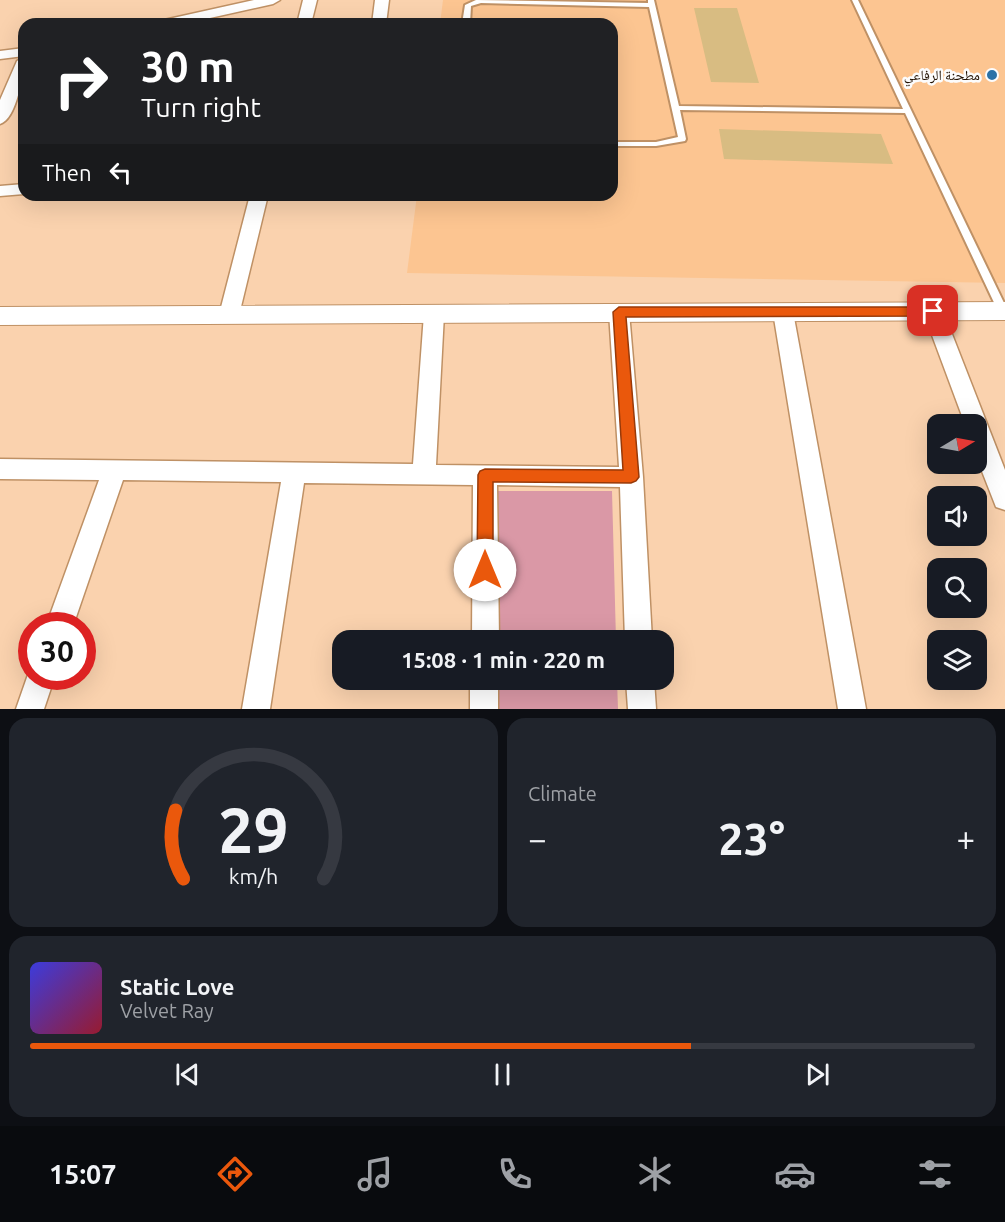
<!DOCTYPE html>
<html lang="en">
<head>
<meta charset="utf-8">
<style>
	body { margin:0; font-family:Ubuntu,"Noto Naskh Arabic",sans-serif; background:#20242c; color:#f1f3f6; height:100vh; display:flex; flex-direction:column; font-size:22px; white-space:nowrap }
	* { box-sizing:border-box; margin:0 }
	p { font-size:20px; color:#9ea1a6 }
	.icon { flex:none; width:33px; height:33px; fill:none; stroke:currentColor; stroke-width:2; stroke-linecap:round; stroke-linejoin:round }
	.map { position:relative; height:709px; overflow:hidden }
	.panel { display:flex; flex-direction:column; gap:9px; padding:9px; background:#0d0f14; flex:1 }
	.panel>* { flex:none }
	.guide { position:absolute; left:18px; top:18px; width:600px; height:183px; border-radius:18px; box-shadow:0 6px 24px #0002; background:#202124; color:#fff; overflow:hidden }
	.needle { width:39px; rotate:80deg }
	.fabs { position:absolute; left:927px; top:414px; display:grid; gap:12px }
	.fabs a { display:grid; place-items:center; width:60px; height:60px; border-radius:12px; background:#171b24; box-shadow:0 6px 24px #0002; font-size:30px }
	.speed { position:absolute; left:18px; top:612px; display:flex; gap:12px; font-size:30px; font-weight:700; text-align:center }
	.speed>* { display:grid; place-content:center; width:78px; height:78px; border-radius:50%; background:#171b24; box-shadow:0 6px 24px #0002; line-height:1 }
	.speed .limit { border:9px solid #d22; background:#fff; color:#111 }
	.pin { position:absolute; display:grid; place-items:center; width:51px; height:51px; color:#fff; margin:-26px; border-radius:12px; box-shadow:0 3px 9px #0006 }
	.me { position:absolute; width:66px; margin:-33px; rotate:0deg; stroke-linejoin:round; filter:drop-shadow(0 0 4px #0008) }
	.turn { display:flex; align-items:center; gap:21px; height:126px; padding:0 24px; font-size:27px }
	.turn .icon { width:78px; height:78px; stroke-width:2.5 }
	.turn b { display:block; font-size:42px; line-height:51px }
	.then { display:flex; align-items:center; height:57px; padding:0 24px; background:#0003; gap:12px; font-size:22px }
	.big { font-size:45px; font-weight:700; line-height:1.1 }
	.panel .tile { flex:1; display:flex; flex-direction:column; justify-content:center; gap:9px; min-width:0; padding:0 21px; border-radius:18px; background:#20242c }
	.panel .dial { align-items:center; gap:0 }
	.dial svg { height:156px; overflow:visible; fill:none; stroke:#363941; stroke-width:7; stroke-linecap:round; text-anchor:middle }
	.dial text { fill:#f1f3f6; stroke:none }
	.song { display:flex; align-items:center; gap:18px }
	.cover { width:72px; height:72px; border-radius:9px; background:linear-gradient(135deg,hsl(240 70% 55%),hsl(350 70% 35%)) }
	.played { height:6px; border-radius:3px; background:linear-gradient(90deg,#ea580c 70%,#363941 70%) }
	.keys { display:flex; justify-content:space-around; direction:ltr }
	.heat { display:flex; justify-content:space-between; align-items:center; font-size:33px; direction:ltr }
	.panel .tiles { flex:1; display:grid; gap:9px; grid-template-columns:1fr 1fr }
	.tile:last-child { grid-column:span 2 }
	.trip { position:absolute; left:332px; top:630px; width:342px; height:60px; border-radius:18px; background:#171b24; box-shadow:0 6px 24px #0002; font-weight:700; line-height:60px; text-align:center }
	.tab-bar { display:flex; height:96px; justify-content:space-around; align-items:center; background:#090b0e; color:#9ea1a6 }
	.tab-bar .icon { width:42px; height:42px }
	.tab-bar .current { color:#ea580c }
	.tab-bar b { font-size:27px; color:#f1f3f6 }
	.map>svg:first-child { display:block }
	.built { fill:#fcc591 }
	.green { fill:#da98a6 }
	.building { fill:#d8bc82 }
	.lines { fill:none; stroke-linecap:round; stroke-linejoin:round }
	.service-casing { stroke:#bf9165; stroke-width:4 }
	.minor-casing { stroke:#bf9165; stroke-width:3 }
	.tertiary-casing { stroke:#bf9165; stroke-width:2 }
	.service { fill:#fff; fill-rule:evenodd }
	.minor { fill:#fff; fill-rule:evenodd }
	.tertiary { fill:#fff; fill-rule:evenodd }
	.route { fill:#ea580c; stroke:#983908; stroke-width:1.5 }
	.poi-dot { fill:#2c72a7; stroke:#fcfcfc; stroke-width:2 }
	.labels { text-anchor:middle; stroke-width:5; stroke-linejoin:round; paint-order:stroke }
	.far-poi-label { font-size:14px; fill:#211001; stroke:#fcfcfc; text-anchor:end }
</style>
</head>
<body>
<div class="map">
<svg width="1005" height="709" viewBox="0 0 1005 709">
	<rect width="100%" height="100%" fill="#fad2ae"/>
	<path class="built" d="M443,0h562v283l-598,-10 10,-78h195v-171h-172z"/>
	<path class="green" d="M498,491h114l4,149h-119z
		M497,680h120l1,29h-121z"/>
	<path class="building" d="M694,8h43l22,75 -48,-1z
		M719,129l162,5 12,30 -169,-5z"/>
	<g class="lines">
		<g class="service-casing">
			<path id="service" d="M476,0l172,3v-3h6l25,106 224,3 -51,-109h6l147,305v9h-6l-1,-3 -93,-198 -225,-3 6,29 -1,2 -29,5h-44v-4h44l22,-5 -29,-130 -168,-4 -10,3 -1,18h-8l3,-19z"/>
		</g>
		<g class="minor-casing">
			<path id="minor" d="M254,0h26l-7,4 -90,20h-26l7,-4z
				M303,0h14l-6,24h-14z
				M375,0h14l-3,24h-14z
				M24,48v8l-24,3v-8z
				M24,57c0,15 -7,62 -24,67v-24l17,-39z
				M24,184v10l-24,2v-10z
				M250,195h18l-29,120 -3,5 -7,2 -7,-2 -3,-5z
				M933,304l7,2 3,5 62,159v40l-9,-3 -20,-51v-32h-11l-42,-113 3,-5z
				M619,305l7,2 3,5 14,165 9,163h-27l-5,-153 -123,-2 2,155h-27l1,-155 -169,-2 -34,226h-28l39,-227 -158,-2 -50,146h-27l53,-146 -99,-1v-20l413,5 11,-150 3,-5 7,-2 7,2 3,5 -8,151 183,2 -10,-155 3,-5z
				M783,305l7,2 3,5 73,397h-28l-65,-397 3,-5z
				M31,666l1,10h23l-11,33h-28z
				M470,680h28v29h-28z
				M626,680h28l2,29h-28z"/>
		</g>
		<g class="tertiary-casing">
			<path id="tertiary" d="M1005,302v18l-1005,5v-18z"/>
		</g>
		<use href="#service" class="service"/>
		<use href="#minor" class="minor"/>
		<use href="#tertiary" class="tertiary"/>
	</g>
	<path class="route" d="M619,307h314l7,4 -7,5 -307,1 13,160 -3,4 -5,2 -138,-1v88l-2,5 -6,2 -6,-2 -2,-5 1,-95 2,-4 5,-2 138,1 -10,-158z"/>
	<circle class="poi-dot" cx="992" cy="75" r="6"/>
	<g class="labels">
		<g class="far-poi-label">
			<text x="980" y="80">مطحنة الرفاعي</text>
		</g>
	</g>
</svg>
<div class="fabs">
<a><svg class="needle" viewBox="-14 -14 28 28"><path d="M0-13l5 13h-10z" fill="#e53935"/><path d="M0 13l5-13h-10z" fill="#9ea1a6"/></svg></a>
<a><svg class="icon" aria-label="sound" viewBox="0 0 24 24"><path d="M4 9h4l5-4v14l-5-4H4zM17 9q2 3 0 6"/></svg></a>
<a><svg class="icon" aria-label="search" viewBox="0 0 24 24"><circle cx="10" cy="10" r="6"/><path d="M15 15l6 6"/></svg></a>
<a><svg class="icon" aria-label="layers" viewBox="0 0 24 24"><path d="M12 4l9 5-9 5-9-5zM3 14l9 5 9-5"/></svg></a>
</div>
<div class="speed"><div class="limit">30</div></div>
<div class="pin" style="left:933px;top:311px;background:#d93025"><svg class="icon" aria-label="arrive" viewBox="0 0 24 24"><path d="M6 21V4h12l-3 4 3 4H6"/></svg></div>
<svg class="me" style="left:485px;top:570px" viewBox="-20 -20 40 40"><circle r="19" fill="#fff"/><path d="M0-13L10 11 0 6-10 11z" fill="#ea580c"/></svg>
<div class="trip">15:08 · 1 min · 220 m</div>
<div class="guide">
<div class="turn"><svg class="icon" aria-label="right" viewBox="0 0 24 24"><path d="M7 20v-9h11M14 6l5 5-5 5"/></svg><div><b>30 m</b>Turn right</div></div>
<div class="then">Then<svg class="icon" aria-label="left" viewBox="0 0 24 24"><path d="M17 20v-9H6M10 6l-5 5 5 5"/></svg></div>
</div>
</div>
<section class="panel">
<div class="tiles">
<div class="tile dial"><svg viewBox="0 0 100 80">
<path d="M14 69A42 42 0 1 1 86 69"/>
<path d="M14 69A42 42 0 0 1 10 34" stroke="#ea580c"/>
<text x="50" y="56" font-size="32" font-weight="700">29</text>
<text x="50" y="72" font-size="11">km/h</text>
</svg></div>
<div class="tile"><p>Climate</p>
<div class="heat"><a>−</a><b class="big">23°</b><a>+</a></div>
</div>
<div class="tile">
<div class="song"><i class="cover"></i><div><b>Static Love</b><p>Velvet Ray</p></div></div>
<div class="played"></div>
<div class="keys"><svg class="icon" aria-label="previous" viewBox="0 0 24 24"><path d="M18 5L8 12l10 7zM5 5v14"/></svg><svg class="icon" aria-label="pause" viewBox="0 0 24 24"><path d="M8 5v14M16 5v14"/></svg><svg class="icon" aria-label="next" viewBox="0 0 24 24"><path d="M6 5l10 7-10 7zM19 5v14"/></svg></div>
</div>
</div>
</section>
<nav class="tab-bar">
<b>15:07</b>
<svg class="icon current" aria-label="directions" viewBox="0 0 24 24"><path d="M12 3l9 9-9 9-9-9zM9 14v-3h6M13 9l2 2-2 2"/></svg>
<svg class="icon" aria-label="music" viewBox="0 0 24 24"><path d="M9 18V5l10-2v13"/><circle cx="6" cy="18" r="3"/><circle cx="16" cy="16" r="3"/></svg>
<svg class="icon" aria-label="phone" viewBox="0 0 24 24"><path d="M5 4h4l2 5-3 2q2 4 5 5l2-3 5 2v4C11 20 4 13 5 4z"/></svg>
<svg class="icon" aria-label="climate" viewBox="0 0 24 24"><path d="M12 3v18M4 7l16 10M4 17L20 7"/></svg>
<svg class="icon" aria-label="car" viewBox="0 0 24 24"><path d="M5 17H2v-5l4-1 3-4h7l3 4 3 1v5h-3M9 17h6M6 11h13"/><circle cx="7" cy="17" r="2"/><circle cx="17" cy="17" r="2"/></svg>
<svg class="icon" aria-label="filters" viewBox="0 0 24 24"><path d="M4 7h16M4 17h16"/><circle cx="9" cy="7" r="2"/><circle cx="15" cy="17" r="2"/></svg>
</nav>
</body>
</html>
